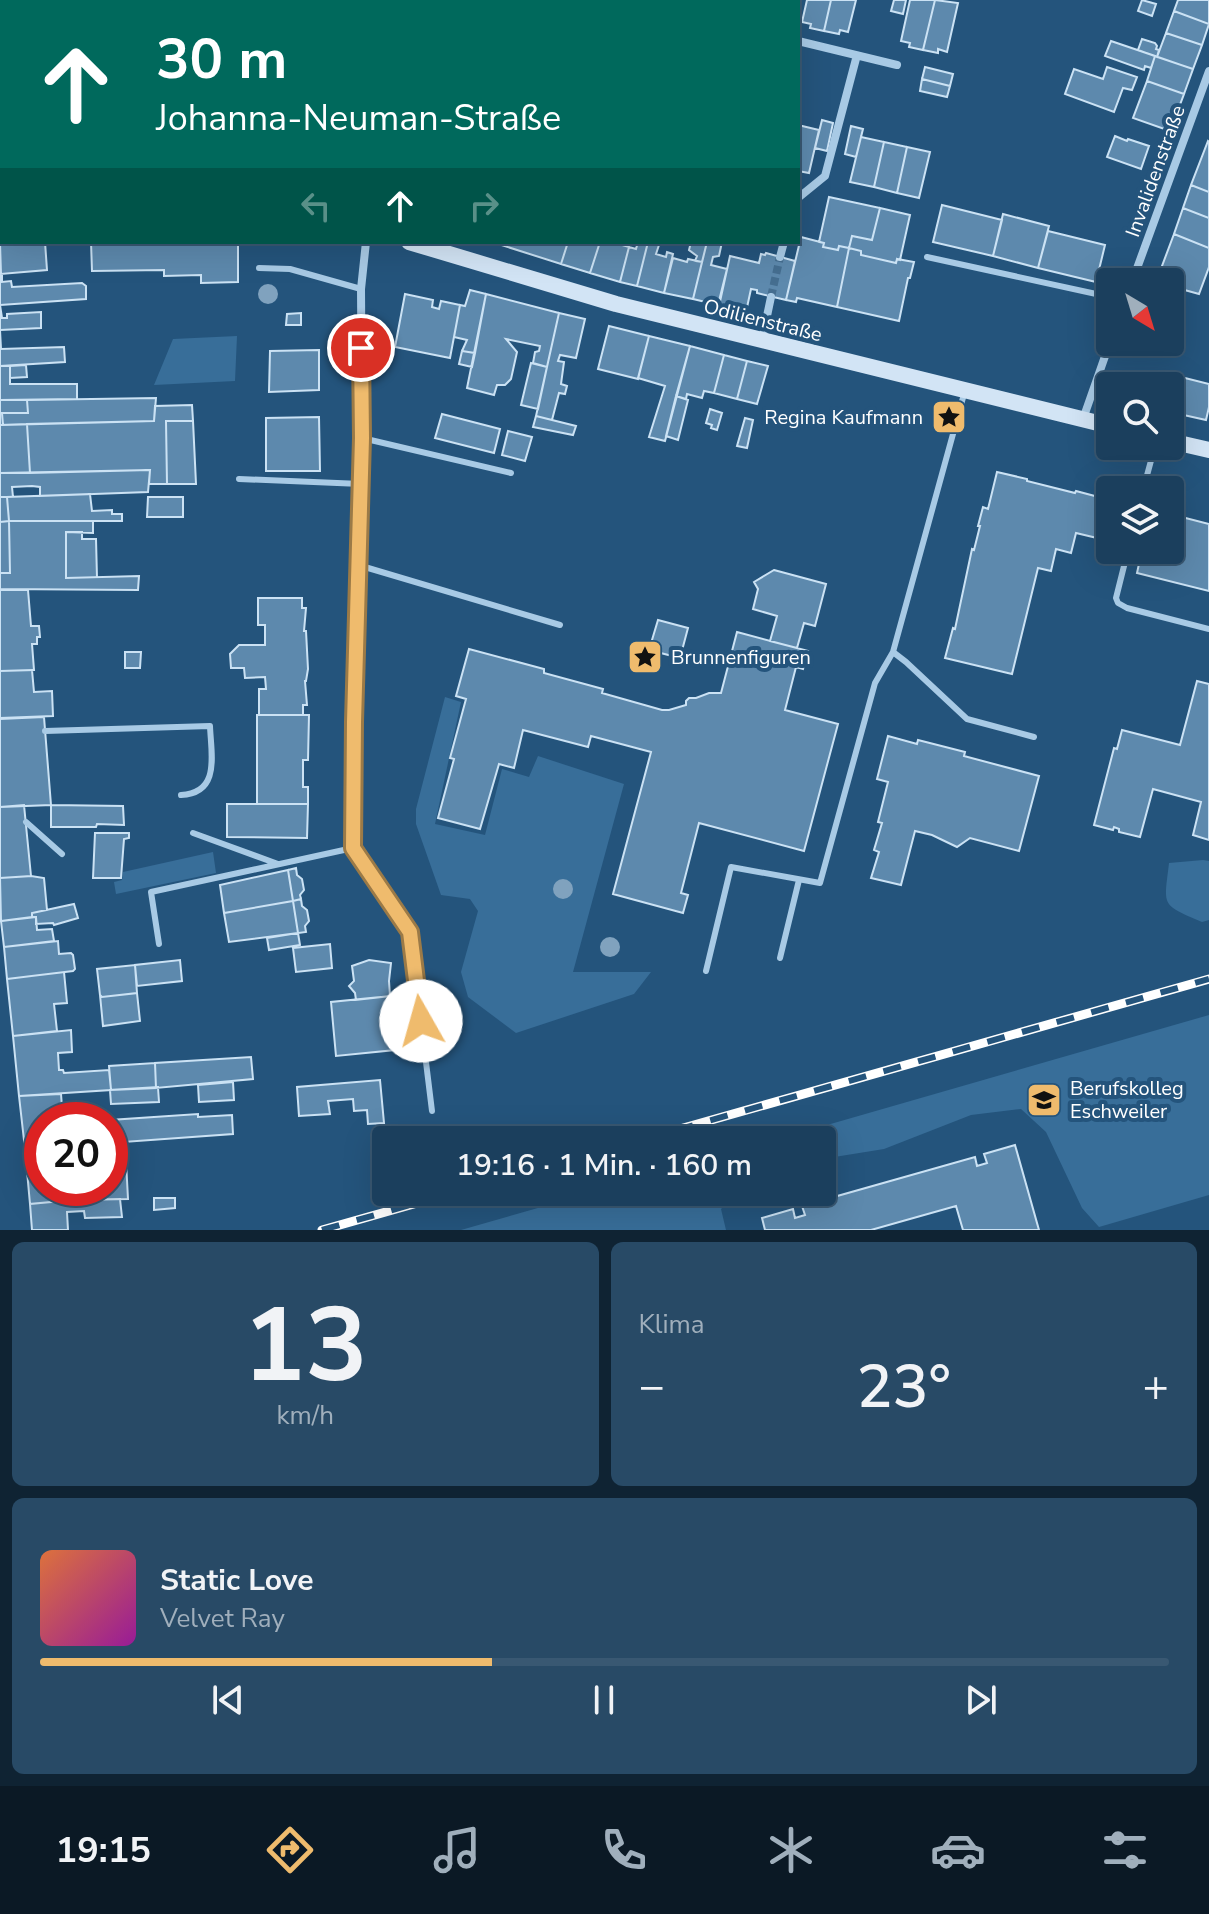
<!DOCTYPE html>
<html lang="de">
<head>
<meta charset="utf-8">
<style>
	body { margin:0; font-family:"Nunito Sans",sans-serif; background:#284a66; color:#f1f3f6; height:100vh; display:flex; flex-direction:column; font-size:30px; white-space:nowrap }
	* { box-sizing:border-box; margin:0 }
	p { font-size:26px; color:#a0afbc }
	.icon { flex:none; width:44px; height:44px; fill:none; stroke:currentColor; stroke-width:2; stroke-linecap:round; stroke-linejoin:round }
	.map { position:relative; height:1230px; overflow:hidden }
	.panel { display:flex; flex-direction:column; gap:12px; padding:12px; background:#0f2333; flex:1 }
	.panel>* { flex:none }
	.top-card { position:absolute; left:0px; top:0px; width:800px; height:244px; box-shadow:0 8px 32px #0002,0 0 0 2px #395872; background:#00695c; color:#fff; overflow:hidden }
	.needle { width:52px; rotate:142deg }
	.controls { position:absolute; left:1096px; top:268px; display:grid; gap:16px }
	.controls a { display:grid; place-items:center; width:88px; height:88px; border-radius:8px; background:#1b3f5d; box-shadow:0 8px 32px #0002,0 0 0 2px #395872; font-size:40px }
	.speed { position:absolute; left:24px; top:1102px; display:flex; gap:16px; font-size:40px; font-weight:700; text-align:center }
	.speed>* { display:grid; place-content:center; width:104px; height:104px; border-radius:50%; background:#1b3f5d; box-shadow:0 8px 32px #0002,0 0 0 2px #395872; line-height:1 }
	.speed .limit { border:12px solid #d22; background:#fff; color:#111 }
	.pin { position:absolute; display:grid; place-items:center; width:68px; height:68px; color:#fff; margin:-34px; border:4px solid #fff; border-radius:50%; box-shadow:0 2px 8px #0007 }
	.me { position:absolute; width:88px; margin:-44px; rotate:353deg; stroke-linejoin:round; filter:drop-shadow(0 0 6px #0008) }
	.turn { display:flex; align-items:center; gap:28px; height:168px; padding:0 24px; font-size:36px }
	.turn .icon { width:104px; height:104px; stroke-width:2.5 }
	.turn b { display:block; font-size:56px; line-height:68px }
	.lanes { display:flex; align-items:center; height:76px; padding:0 24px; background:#0003; justify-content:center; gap:40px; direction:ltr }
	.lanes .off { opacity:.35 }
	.big { font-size:60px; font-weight:600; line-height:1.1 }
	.panel .widget { flex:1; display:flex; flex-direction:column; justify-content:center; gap:12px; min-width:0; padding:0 28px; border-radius:12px; background:#284a66 }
	.panel .dial { align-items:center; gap:0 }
	.dial b { font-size:104px; line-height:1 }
	.song { display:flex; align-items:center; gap:24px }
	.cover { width:96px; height:96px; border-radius:12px; background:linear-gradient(135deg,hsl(20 70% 55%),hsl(300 70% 35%)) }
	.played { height:8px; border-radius:4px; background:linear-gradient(90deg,#efbb6d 40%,#395872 40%) }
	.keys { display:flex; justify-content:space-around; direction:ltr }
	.heat { display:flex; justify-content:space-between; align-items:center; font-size:44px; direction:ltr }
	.panel .tiles { flex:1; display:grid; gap:12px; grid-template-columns:1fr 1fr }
	.widget:last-child { grid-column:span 2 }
	.trip { position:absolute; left:372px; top:1126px; width:464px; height:80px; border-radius:8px; background:#1b3f5d; box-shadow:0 8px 32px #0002,0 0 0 2px #395872; font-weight:600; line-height:80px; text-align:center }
	.tab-bar { display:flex; height:128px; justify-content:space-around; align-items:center; background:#0b1925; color:#a0afbc }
	.tab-bar .icon { width:56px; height:56px }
	.tab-bar .active { color:#efbb6d }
	.tab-bar b { font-size:36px; color:#f1f3f6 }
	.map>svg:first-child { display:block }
	.green { fill:#386e99 }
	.building { fill:#5d89ad; stroke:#cbe2f4; stroke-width:2 }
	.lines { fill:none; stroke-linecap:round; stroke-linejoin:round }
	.street-tunnel { stroke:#456e90; stroke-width:8; stroke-dasharray:8 4; stroke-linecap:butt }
	.lane { stroke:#a8cae5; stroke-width:6 }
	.street { stroke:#a8cae5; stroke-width:8 }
	.secondary { stroke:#d2e4f5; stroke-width:16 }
	.rail-casing { stroke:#fff; stroke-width:9 }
	.rail { stroke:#24547c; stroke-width:6; stroke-dasharray:18; stroke-linecap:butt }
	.tree { fill:#80a2be }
	.route-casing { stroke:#9b7a47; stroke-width:20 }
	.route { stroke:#efbb6d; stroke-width:14 }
	.labels { text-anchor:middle; stroke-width:8; stroke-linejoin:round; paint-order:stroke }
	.street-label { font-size:20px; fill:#fff; stroke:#24547c }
	.poi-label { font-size:20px; fill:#fff; stroke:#24547c; text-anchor:start }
</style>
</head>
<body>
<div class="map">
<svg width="1209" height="1230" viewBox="0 0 1209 1230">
	<rect width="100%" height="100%" fill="#24547c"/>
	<path class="green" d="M237,336l-2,45 -81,4 19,-46z
		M445,697l16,5 -26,122 50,11 17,-66 27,8 9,-21 86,28 -51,188h78l-17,22 -118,39 -48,-36 -7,-25 17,-61 -8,-12 -29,-4 -25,-71v-15z
		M213,852l3,21 -100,21 -2,-12 8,-2 1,-8z
		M1203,860l6,1v59l-7,2c-42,-18 -38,-15 -33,-59z
		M1209,1015v180l-110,32 -17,-19 -36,-76 -25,-23 -50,6 -87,34 -62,10v-19h-47z
		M594,1192h144l-17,17 5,21h-265z"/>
	<path class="building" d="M807,0h24l-7,31 -14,-3 1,-4 -9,-2z
		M831,0h25l-8,32 -8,-2 -1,4 -15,-3z
		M894,0h12l-3,14 -12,-3z
		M910,0h25l-12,50 -14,-3 1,-4 -9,-2z
		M935,0l23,3 -11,49 -9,-3v4l-15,-3z
		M1142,0l14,4 -4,12 -14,-5z
		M1178,0h31v24l-35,-13z
		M1174,11l35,13 -7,21 -36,-12z
		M0,26h2v98h-2z
		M1166,33l36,12 -9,24 -36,-12z
		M1142,39l13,4 2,3 -1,3 3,1 -2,7 -19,-7z
		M1111,41l44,15 -4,12 -6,-2 -1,4 -39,-14z
		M1155,56l38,13 -9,25 -37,-13z
		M925,67l28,7 -3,12 -28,-7z
		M1107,67l30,10 -5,13 -9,-2 -9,24 -49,-18 9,-25 29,10z
		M922,79l28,7 -3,11 -27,-6z
		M1147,81l37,13 -14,37 -37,-13z
		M822,120l11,3 -6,28 -12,-3z
		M798,125l21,5 -10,43 -11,-2z
		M851,126l12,3 -7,28 -11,-3z
		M1115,136l12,5 1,-2 21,7 -8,23 -34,-12z
		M861,137l23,5 -10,45 -24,-5z
		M1208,141l1,1v50l-18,-7z
		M884,142l23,5 -10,46 -23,-6z
		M907,147l23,5 -11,46 -22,-5z
		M1191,185l18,7v26l-26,-10z
		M829,197l51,11 -8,32 -20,-4 -3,12 -10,-2 -1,4 -15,-3 1,-4 -5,-1z
		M942,205l60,15 -9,36 -60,-14z
		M880,208l30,7 -10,45 -3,-1 -1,4 -35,-8v-4l-12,-3 3,-12 20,4z
		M1183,208l26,10v30l-35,-14z
		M1003,214l46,12 -11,42 -45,-12z
		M1048,231l57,14 -9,37 -58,-14z
		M1174,234l35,14v19l-10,27 -29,-8v-4h-14z
		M801,237l23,6 -1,4 15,3 1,-4 10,2 -12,59 -40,-9 -1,4 -10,-2z
		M45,242l2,28 -46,4 -1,-31z
		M91,242h147v40l-37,1v-8l-37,1v-6l-72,1z
		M492,242h76l-7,22z
		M568,242h32l-10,31 -29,-9z
		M600,242h12l17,5 -9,35 -30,-9z
		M638,242h10l-11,44 -17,-4 9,-35 7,2z
		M648,242h12l-4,12 10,3 1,-5 6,2 -9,39 -27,-7z
		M691,242h16l-5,20 -7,-1 2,-5 -8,-6z
		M707,242h15l-3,14 -6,1 -2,8 16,4 -9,36 -25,-6z
		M849,248l12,3v4l35,8 1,-4 17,3 -4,16h-2l-9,43 -62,-14z
		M766,253l29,8 -9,39 -29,-7v-3l-6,-1 -5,23 -27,-6 11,-50 29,7 2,-9 4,1z
		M673,258l14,4 1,-3 14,3 -9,37 -29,-6z
		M0,274h2v8l9,-1 1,6 70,-4 4,3v13l-86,6z
		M470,290l16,4 -11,59 -13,-2 5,-11 -13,-3 6,-32 5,1z
		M405,294l28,6 -1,7 7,2 2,-8 19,4 -10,53 -55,-11z
		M486,294l73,19 -12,54 -14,-4 2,-11 4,-1 1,-5 -34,-7 11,13 -6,27 -6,6h-8l-3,10 -27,-7z
		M0,305l2,13h5v-4l34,-2v16l-41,2z
		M301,313v12h-15l1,-11z
		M559,313l26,6 -9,39 -16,-3 -2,6 6,1 -3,22 6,2 -2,8 -6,-1 -7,27 -16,-4z
		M609,326l40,10 -11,43 -40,-10z
		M0,330l1,19 63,-2 1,15 -65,4z
		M649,336l41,10 -25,95 -16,-4 16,-51 -27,-8z
		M690,346l34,9 -10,38 -10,-2 -2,7 -15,-4 -1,5 -10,-3z
		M319,350v40l-50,2 1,-41z
		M462,351l13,2 -3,14 -13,-3z
		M724,355l23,6 -10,38 -23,-6z
		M747,361l21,5 -11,38 -20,-5z
		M531,363l16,4 -9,42 -17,-4z
		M26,365l1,12 -17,1v-12z
		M0,366h10v18h67v15l-77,1z
		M1173,375l36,9v23l-3,13 -36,-8v-25z
		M676,396l12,4 -10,40 -12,-4z
		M156,398l-2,23 -151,4 -1,-12h26l-1,-13z
		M0,400h27l1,13h-26l1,12h-3z
		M192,405l1,16h-27l1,63h-18l1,-14 -120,3 -3,-49 127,-3 1,-15z
		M710,409l12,4 -5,17 -6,-2 1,-3 -6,-2z
		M442,414l58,15 -6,24 -59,-15z
		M536,416l40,10 -3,9 -40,-8z
		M319,417l1,54h-54v-53z
		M745,418l8,2 -6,28 -10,-2z
		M166,421h27l3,63h-29z
		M27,424l3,49h-30v-48z
		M508,431l24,6 -7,24 -23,-6z
		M150,470l-2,22 -108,4v-9l-8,-1 -20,1 1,10h-13v-24z
		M997,472l30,7v2l48,12 1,-2 30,8 -9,39 -21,-5 -5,20 -15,-4 -5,22 -13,-3 -26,106 -67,-16 8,-30 2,1 17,-80 2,1 6,-24h-2l5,-19 5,2z
		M90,494l2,17 20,-1v4h10v7h-113l-2,-24z
		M0,497h7l2,24 -9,1z
		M148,497h35v20h-36z
		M1170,514l39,10v67l-72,-18 5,-23h28z
		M9,521h84v12l-27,-1v46l73,-2 -1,14 -138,-1v-16h10z
		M9,521l1,52h-10v-51z
		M1099,526l11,3v13l-14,-3z
		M66,532h16v7h14l1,39h-31z
		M774,570l52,14 -11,42 -11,-3 -7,25 -27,-7 7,-25 -24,-7 5,-20 -4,-7z
		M0,590h28l3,36h8l1,11h-3v7h-5l2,26 -34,1z
		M258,598h44v10h4l-2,23h2l2,38 -2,12h-1l2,24h-4v10h-44v-26h7l-1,-12 -20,1 -1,-10h-13l-1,-14 9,-9h26v-20h-7z
		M658,620l30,8 -8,30 -31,-8z
		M737,632l71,19 -5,18 -7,-2 -11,43 53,14 -34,127 -105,-28 -18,70 7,2 -5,18 -70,-19 38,-142 -60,-16 -3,11 -65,-17 -9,38 -15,-4 -19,65 -42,-11 16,-59 -4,-1 16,-59 -10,-3 13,-47 75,20v4l59,16 -1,4 60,17h7l17,-5v-4l3,-3h7l13,-5h12z
		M125,652h16l-1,16h-15z
		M32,670l2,22 18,-1 1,25 -53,2v-47z
		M1197,681l12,3v156l-16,-5 8,-33 -48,-13 -13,48 -21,-5v-3l-5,-2 -1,3 -19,-5 20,-77 3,1 5,-19 58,15z
		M257,715h52l-1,45h-5v27h5v17h-51z
		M44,717l7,88 -51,2v-88z
		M888,736l29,8 1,-4 47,12 -1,4 75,20 -20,75 -49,-13 -13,9 -25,-12 -17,-4 -14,54 -30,-7 8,-26 -5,-2 8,-27 -4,-1 10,-40 -11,-3z
		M227,804h81l-1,34 -80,-1z
		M24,805l7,71 -31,2v-71z
		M51,805l72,1 1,19 -27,-1 -1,3h-45z
		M95,833h34v5l-5,1 -3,39h-28z
		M296,868l1,7 5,4 2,11 -4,5 1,4 -8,2 -5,-31z
		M288,870l5,31 -69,12 -4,-28z
		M31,876l13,2 3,32 -15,3v4l-31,4 -1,-43z
		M301,899l1,7 5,4 2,11 -4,5 1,6 -8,1 2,12 -31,5 -2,-12 31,-5 -5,-32z
		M293,901l5,32 -69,9 -5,-29z
		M74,904l4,14 -24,7 -1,-2 -17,1v-7h-4v-4z
		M36,917l1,13 15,-1 2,12 -50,6 -3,-26z
		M58,941l1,13 12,-1 2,2 2,14 -2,2 -66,8 -3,-32z
		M330,944l2,24 -36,4 -3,-24z
		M180,960l2,21 -45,5 -2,-21z
		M369,960l22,3 -2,18 1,15 -34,4 -1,-7 -6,-7 5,-5 -2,-15z
		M135,965l2,28 -35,4 -2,-2 -3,-26z
		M64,972l3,31 -13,1 3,27 -44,5 -6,-57z
		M137,993l3,28 -37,5 -3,-31 2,2z
		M390,996l5,54 -59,6 -5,-54z
		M71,1030l1,22 -14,1 1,17h4l1,3 45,-3 2,20 -92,6 -6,-60z
		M251,1057l2,22 -97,9 -1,-25z
		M155,1063l1,25 -45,2 -2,-24z
		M380,1080l4,43 -16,1 -1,-14 -13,1 -1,-12 -25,2 2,13 -31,2 -2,-29z
		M233,1082l1,18 -35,2 -1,-17z
		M158,1087l1,15 -48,2 -1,-14z
		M61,1094l2,26h-21v28l-17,1 -6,-53z
		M198,1114v3l34,-2 1,19 -123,9v-23z
		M125,1142l3,57 -55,1 -43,4 -5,-55 17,-1v40h68v-45z
		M1015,1145l24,85h-76l-7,-24 -85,24h-106l-3,-12 31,-9 2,9 10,-3 -3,-9 173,-49 2,9 10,-3 -3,-9z
		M154,1198h21v10l-21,2z
		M120,1199l2,18 -37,1 -1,-7 -17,1 1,18h-36l-2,-26 43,-4z"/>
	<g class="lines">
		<path class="street-tunnel" d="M771,297l9,-40"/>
		<path class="lane" d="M927,257l183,40
			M259,268l31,1 71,20
			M362,438l149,35
			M239,479l122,5
			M1143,490l12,-44
			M1128,550l-12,48 2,5 9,5 82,21
			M358,565l202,60
			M893,652l13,10 61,57 67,18
			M45,731l165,-5c1,28 11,67 -29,69
			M26,822l36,32
			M193,833l85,31
			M380,890l30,42 22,179
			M159,944l-8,-52 202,-44
			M780,958l19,-78
			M706,971l25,-104 89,16 55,-200 18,-31 71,-258"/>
		<path class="street" d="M412,2v-2
			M798,41l99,24
			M798,198l27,-22 32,-121
			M366,242l-5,47 1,149 -8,284 -1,126 27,42
			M780,257l4,-15
			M1132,282l77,-211
			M762,340l9,-43
			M1083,419l27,-77"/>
		<path class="secondary" d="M0,166h2
			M409,242l207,62 494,122
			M1170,441l39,9"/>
		<g class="rail-casing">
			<path id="rail" d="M641,1140l568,-161
				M322,1230l134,-38"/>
		</g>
		<use href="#rail" class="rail"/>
	</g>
	<g class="tree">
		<circle cx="268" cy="294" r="10"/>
		<circle cx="563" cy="889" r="10"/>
		<circle cx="610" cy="947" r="10"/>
	</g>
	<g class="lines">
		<g class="route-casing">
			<path id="route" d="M361,348l1,90 -8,284 -1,126 57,84 11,89"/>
		</g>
		<use href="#route" class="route"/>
	</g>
	<defs>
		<g id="sight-square" transform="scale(1.8)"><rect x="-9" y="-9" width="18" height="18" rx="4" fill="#efbb6d" stroke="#24547c"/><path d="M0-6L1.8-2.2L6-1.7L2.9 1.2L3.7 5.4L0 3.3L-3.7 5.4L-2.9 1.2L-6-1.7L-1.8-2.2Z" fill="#111"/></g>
		<g id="school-square" transform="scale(1.8)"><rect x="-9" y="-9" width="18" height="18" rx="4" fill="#efbb6d" stroke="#24547c"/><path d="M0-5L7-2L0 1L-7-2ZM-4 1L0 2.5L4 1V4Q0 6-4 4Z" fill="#111"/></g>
	</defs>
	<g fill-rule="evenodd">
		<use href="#sight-square" x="949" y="417"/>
		<use href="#sight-square" x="645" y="657"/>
		<use href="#school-square" x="1044" y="1100"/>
	</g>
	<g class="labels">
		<g class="street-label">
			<text transform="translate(1155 171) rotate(-70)" y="7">Invalidenstraße</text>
			<text transform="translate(763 320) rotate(14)" y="7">Odilienstraße</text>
		</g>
		<g class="poi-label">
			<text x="923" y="424" text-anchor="end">Regina Kaufmann</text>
			<text x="671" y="664">Brunnenfiguren</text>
			<text x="1070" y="1095">Berufskolleg<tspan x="1070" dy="23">Eschweiler</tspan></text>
		</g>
	</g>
</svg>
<div class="controls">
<a><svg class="needle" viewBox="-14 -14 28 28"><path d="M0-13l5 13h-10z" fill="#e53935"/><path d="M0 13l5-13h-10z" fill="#a0afbc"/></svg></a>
<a><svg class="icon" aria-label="search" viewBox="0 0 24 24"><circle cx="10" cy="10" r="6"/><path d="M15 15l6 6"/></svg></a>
<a><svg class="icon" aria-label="layers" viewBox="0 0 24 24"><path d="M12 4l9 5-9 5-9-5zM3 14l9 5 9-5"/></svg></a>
</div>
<div class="speed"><div class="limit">20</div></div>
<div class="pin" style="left:361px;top:348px;background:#d93025"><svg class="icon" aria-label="arrive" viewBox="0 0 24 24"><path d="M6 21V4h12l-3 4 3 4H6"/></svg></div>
<svg class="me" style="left:421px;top:1021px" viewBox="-20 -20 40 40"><circle r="19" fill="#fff"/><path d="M0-13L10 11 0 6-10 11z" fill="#efbb6d"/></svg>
<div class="trip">19:16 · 1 Min. · 160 m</div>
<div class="top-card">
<div class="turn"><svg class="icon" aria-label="ahead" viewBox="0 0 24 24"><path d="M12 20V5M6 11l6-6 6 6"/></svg><div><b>30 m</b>Johanna-Neuman-Straße</div></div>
<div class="lanes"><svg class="icon off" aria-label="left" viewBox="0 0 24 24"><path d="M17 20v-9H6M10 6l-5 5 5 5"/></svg><svg class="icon" aria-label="ahead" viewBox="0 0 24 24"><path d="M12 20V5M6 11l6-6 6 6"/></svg><svg class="icon off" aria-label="right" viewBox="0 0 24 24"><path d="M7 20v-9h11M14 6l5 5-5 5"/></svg></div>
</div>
</div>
<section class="panel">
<div class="tiles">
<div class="widget dial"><b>13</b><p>km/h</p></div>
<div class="widget"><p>Klima</p>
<div class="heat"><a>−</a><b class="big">23°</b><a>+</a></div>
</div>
<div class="widget">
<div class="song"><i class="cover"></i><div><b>Static Love</b><p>Velvet Ray</p></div></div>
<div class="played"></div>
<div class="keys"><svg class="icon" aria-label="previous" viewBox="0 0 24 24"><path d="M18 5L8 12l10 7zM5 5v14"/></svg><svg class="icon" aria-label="pause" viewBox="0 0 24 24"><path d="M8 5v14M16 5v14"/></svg><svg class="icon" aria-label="next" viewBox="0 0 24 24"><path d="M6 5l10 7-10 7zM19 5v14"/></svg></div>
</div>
</div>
</section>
<nav class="tab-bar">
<b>19:15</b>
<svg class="icon active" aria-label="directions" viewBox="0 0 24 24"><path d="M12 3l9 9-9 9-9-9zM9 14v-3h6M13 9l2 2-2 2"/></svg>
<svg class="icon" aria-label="music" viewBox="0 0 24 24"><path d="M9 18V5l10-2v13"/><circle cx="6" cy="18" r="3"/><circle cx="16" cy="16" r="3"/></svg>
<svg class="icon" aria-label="phone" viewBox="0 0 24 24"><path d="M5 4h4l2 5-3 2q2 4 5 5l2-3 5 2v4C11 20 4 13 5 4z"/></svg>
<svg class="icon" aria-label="climate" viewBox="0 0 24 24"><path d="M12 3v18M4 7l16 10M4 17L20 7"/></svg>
<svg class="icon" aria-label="car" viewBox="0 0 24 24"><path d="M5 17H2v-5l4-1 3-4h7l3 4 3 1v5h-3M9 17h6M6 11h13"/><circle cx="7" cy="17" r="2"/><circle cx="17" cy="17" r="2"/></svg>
<svg class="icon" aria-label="filters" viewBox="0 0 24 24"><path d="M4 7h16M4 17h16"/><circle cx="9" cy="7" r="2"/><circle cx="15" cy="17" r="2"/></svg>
</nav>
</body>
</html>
